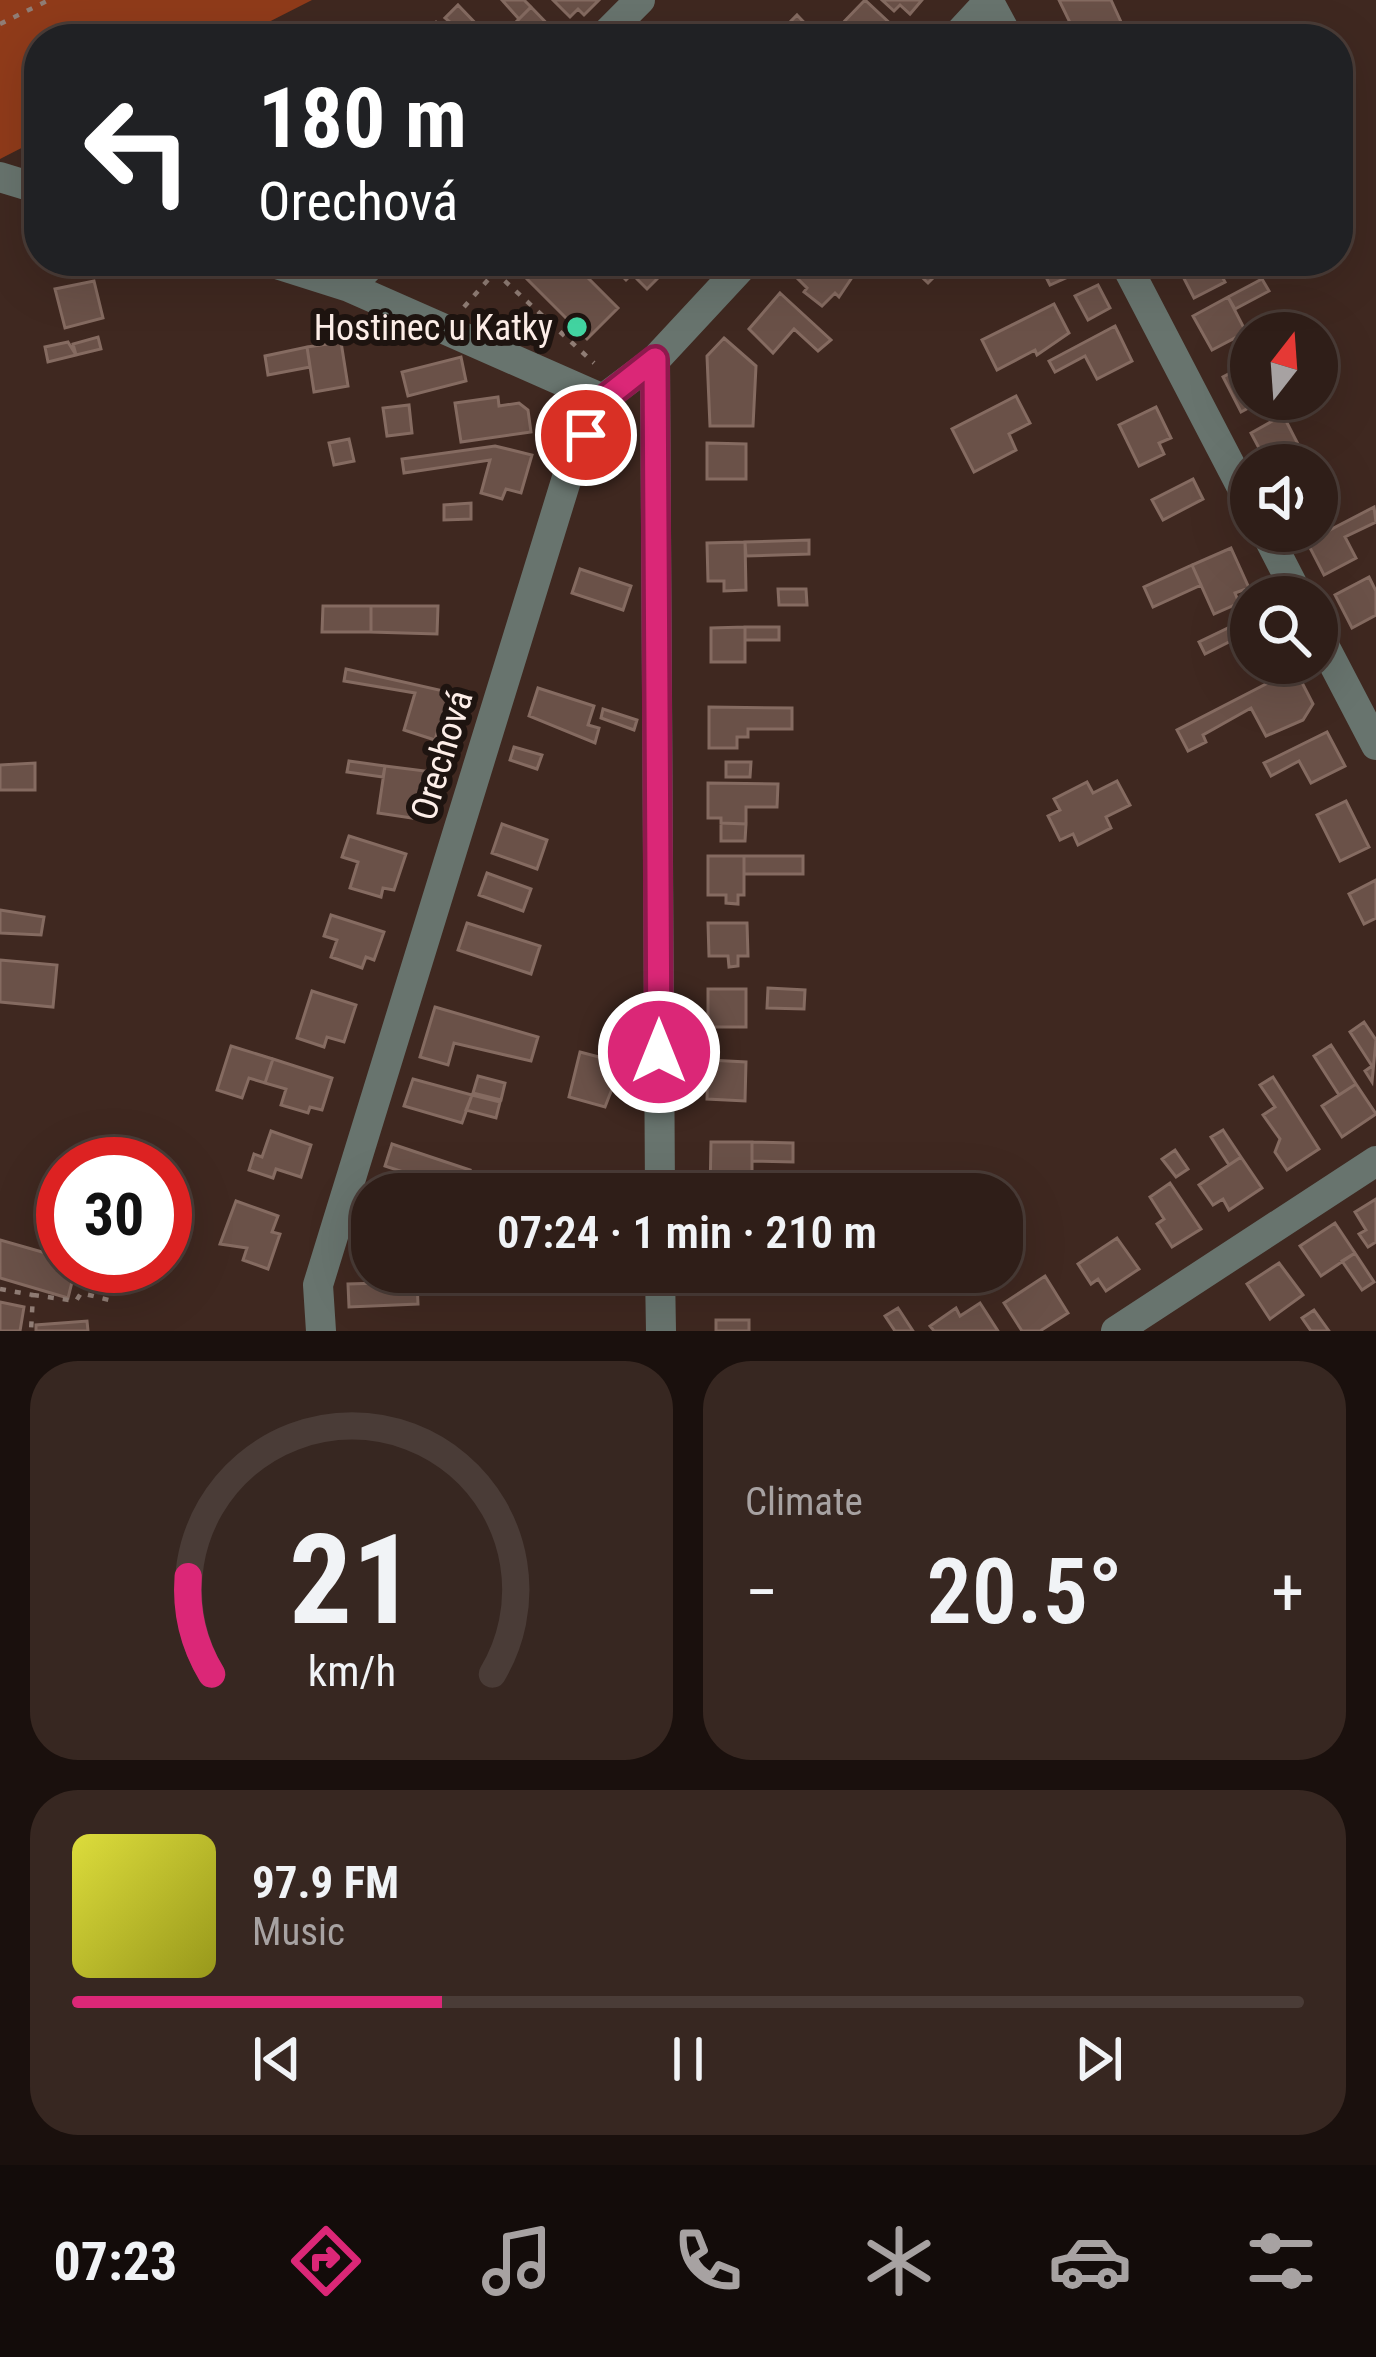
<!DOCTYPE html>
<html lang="en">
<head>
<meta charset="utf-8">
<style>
	body { margin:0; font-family:"Roboto Condensed",sans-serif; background:#372721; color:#f1f3f6; height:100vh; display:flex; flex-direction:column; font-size:45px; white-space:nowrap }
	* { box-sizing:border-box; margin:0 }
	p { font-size:39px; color:#a7a2a2 }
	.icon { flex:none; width:66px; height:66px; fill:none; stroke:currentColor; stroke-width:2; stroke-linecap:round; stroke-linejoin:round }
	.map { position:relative; height:1331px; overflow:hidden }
	.panel { display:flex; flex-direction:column; gap:30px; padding:30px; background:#1a100d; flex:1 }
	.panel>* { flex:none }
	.hud { position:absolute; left:24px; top:24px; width:1329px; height:252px; border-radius:48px; box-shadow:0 12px 48px #0002,0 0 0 3px #4a3c37; background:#202124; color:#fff; overflow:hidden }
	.needle { width:78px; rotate:17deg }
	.buttons { position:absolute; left:1230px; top:312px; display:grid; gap:24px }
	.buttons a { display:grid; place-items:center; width:108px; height:108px; border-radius:50%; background:#2f1e18; box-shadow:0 12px 48px #0002,0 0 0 3px #4a3c37; font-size:60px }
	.speed { position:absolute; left:36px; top:1137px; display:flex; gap:24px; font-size:60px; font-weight:700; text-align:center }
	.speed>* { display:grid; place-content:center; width:156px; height:156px; border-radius:50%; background:#2f1e18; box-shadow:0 12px 48px #0002,0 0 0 3px #4a3c37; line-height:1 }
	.speed .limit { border:18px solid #d22; background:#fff; color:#111 }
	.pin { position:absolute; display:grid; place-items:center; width:102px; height:102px; color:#fff; margin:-51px; border:6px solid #fff; border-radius:50%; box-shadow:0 3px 12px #0007 }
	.me { position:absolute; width:132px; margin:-66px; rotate:0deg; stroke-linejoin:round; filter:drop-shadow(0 0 9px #0008) }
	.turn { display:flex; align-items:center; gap:42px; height:252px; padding:0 36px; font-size:54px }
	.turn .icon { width:156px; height:156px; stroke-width:2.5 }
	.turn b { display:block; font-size:84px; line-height:102px }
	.big { font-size:90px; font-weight:600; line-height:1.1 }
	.panel .card { flex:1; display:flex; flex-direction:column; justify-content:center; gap:18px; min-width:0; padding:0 42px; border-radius:48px; background:#372721 }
	.panel .dial { align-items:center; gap:0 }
	.dial svg { height:312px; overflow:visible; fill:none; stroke:#4a3c37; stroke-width:7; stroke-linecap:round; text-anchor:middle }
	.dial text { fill:#f1f3f6; stroke:none }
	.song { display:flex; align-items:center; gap:36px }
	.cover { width:144px; height:144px; border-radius:18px; background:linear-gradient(135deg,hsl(60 70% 55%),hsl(60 70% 35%)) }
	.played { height:12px; border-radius:6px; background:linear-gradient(90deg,#db2777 30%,#4a3c37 30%) }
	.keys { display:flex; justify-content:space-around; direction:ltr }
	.heat { display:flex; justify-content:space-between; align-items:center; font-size:66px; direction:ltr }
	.panel .tiles { flex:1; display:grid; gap:30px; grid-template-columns:1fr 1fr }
	.card:last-child { grid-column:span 2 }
	.trip { position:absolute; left:351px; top:1173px; width:672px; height:120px; border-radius:48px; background:#2f1e18; box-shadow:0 12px 48px #0002,0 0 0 3px #4a3c37; font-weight:600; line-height:120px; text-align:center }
	.tab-bar { display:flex; height:192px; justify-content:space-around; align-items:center; background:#130c0a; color:#a7a2a2 }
	.tab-bar .icon { width:84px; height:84px }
	.tab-bar .active { color:#db2777 }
	.tab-bar b { font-size:54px; color:#f1f3f6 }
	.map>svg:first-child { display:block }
	.green { fill:#903b1a }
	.building { fill:#6a5148; stroke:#856b61; stroke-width:3 }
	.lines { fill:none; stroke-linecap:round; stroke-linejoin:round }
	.path { stroke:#907d75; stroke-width:4.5; stroke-dasharray:6 9; stroke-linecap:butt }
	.minor { stroke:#68746e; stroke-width:30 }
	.route-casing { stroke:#8e194d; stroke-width:30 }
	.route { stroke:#db2777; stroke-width:21 }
	.poi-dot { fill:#42d4a1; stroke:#1e1410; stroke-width:4.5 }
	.labels { text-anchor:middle; stroke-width:12; stroke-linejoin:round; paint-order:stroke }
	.poi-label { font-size:36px; fill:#fdeee8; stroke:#1e1410; text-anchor:end }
	.street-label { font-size:36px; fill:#fdeee8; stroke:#1e1410 }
</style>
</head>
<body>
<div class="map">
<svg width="1376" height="1331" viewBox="0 0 1376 1331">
	<rect width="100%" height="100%" fill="#3f2820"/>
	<path class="green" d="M0,0h312l-77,39h-196v100l-39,20z"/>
	<path class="building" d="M502,0h22l7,7 -12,12z
		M553,0h46l-15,15 -6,-6 -8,8z
		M865,0l30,28 -11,11h-39l-9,-9z
		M882,0h40l-12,14 -10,-9 -6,6z
		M1059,0h52l15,33 -13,6h-35z
		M458,5l23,24 -11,10 -25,-21z
		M531,7l30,31 -63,1 21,-20z
		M797,15l23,24h-26l-10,-11z
		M436,22l17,17h-18l-8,-8z
		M527,261h44l47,47 -31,31 -69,-69z
		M607,261h64l2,2 -26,26 -15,-15 -6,6z
		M809,261h34l12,12 -16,24 -4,-4 -13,13 -18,-14 3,-4 -12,-12z
		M905,261h23l11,11 -11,11 -19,-18 -5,4z
		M1038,261h39l-13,6 4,10 -18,8z
		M1175,261h39l11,21 -31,16z
		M1262,279l7,12 -34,18 -7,-12z
		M94,281l9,37 -38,10 -10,-39z
		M1098,285l12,23 -22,12 -13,-24z
		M780,293l51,47 -13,11 -24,-22 -21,24 -24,-24z
		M1228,297l18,35 -34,18 -19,-34z
		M1054,304l15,29 -32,22 -2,-5 -38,20 -15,-30z
		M1115,326l17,35 -35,18 -12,-23 -30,16 -6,-11z
		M98,337l3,12 -25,6 -3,-11z
		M724,338l32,28 -3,60h-43l-3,-70z
		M68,342l8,13 -28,7 -3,-15z
		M341,342l7,44 -34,6 -7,-45z
		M307,347l3,20 -42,8 -3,-19z
		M461,357l5,24 -58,15 -6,-24z
		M1251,362v37h14l-24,13 -18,-35z
		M1016,396l14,27 -21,11 7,16 -42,22 -22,-43z
		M498,397l1,9 20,-3 9,7 3,22 -70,10 -6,-39z
		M409,405l3,28 -25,3 -4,-28z
		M1156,407l15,31 -12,5 5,11 -25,12 -20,-41z
		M1283,415l18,35 -33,15 -17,-32z
		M349,439l5,22 -20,4 -5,-22z
		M707,443l39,1v35h-39z
		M495,446l37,9 -11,38 -15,-4 -4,10 -21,-6 9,-33 -86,13 -2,-14z
		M1193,479l10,20 -40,21 -11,-20z
		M1317,480l14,27 -14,7z
		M471,503v16l-27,1v-15z
		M1374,507l2,15 -31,15 11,21 -32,17 -17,-33z
		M809,540v14l-63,2 -1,-14z
		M745,542l1,48 -22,1v-10h-16l-1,-38z
		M1231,548l18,40 -14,5 4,10 -25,11 -22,-49z
		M1192,565l9,20 -48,22 -9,-20z
		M580,569l51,17 -8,24 -51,-17z
		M1369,577l7,14v24l-24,13 -17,-33z
		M778,589h28l1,16h-28z
		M323,606h48v26h-49z
		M371,606h67l-1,28 -66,-2z
		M1251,617v37l-10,-18 -36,18 -6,-12z
		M745,627v35h-34v-34z
		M745,627h34v13h-34z
		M346,669l111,25 -13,38 -6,-2 -3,10 -31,-10 11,-37 -71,-12z
		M1295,669l18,35 -10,16 -37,16 -15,-28 -48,27 3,7 -18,9 -11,-21z
		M538,688l56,18 -6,19 11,3 -4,15 -66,-27z
		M709,707l83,1v21h-44v8h-11v11h-28z
		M603,709l34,11 -3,10 -33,-12z
		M1327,732l18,34 -34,17 -12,-22 -28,15 -7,-13z
		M514,747l28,8 -5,14 -27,-9z
		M349,761l36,5 -2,11 -36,-5z
		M726,762h25l-1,15h-24z
		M35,763v27h-35v-25z
		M385,766l40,5 -6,39 -6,-1 -1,9 -34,-5z
		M1117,781l13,24 -24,12 5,11 -33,17 -5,-11 -13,6 -12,-24 12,-6 -6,-11 33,-17 6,11z
		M708,783l70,1 -1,23h-31v17l-25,-1v-5h-13z
		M1346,801l23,46 -29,14 -23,-46z
		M721,823l25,1 -1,17h-24z
		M502,824l45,16 -10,29 -45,-16z
		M349,836l57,18 -12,36 -11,-2 -2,9 -31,-9 8,-26 -16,-5z
		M708,856h36v39h-6v9l-12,-1v-8h-18z
		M744,856h59v18h-59z
		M487,873l44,16 -8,22 -44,-16z
		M1376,880v38l-12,6 -15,-30z
		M0,910l44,7 -3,18 -41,-2z
		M331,915l53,17 -10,28 -8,-3 -4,11 -31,-11 6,-17 -13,-4z
		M467,923l73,23 -9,28 -73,-24z
		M708,923h39l1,33h-10v10l-9,1 -1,-11h-19z
		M0,960l57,5 -4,42 -53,-5z
		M768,988l37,2 -1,19 -37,-1z
		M708,989h38v38h-38z
		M312,991l44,14 -12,37 -17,-5 -3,10 -27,-9z
		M435,1007l103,30 -7,24 -77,-18 -6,22 -28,-8z
		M1364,1022l12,18 -4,42 -7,-11 7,-5 -22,-34z
		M1331,1045l25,39 -17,11 -25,-39z
		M231,1046l42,13 -8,24 -16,-5 -7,20 -25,-8z
		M580,1052l42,11 -17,44 -36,-10z
		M273,1059l59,19 -10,32 -12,-3 -2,6 -27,-8 5,-16 -21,-6z
		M708,1060l38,2 -1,39 -38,-2z
		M478,1076l27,7 -4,17 -28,-7z
		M1273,1077l46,72 -32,21 -12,-18 5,-13 -17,-24 12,-8 -15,-22z
		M413,1079l59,16 -10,28 -58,-17z
		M1356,1084l20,30 -34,23 -20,-31z
		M472,1095l28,7 -4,16 -30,-8z
		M1223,1130l18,27 -12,8 -18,-28z
		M271,1131l40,14 -10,32 -25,-8 -3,9 -24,-8 5,-16 8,3z
		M711,1142h41v52h-42z
		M752,1142l41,1v19l-41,-1z
		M392,1144l78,26 -8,24h-15l2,-7 -64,-21z
		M1175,1150l13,19 -12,8 -14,-18z
		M1241,1157l21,31 -33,22 -6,-11 -10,6 -14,-20z
		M1170,1183l31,46 -29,18 -15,-23 7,-5 -14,-22z
		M1376,1199v43l-8,5 -9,-13 7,-4 -11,-18z
		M236,1201l42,15 -6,16 8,2 -12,35 -25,-9 4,-12 -27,-4z
		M1335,1223l20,30 -34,23 -21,-30z
		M1117,1238l22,31 -33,22 -8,-12 -7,5 -13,-20z
		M0,1240l63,18v8h13l-8,32 -68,-20z
		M1355,1253l19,29 -12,8 -20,-29z
		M1279,1263l24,32 -33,24 -23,-35z
		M694,1272h38v7h-38z
		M1045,1276l23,37 -28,18h-18l-18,-28z
		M417,1282l1,22 -69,3 -1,-23z
		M0,1302l24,5 -4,24h-20z
		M980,1303l18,28h-64l-4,-5 26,-18 4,8z
		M898,1308l15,23h-18l-10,-15z
		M1314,1310l15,21h-18l-9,-13z
		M716,1320h33v11h-33z
		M87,1321l1,10h-52v-6z"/>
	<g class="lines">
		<path class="path" d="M0,24l49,-24
			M464,307l31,-35 99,91
			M0,1289l33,6 -2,36
			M33,1295l43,6 5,-8 36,9"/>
		<path class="minor" d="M988,0l21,39
			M601,39l39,-39
			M954,39l36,-39
			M0,177l39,12
			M267,261l82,26 254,112
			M1124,261l127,244
			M349,287l26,-26
			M655,360l5,834
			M1265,531l34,66
			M1317,632l59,113
			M660,1272l1,59
			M321,1331l-3,-46 251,-814 34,-72 52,-39 92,-99
			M1116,1331l260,-170"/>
	</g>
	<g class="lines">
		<g class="route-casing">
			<path id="route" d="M586,435l17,-35 52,-41 4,693"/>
		</g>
		<use href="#route" class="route"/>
	</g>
	<circle class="poi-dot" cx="577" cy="327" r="12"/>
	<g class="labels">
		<g class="poi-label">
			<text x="553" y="340">Hostinec u Katky</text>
		</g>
		<g class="street-label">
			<text transform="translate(441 755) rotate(-73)" y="13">Orechová</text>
		</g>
	</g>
</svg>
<div class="buttons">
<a><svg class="needle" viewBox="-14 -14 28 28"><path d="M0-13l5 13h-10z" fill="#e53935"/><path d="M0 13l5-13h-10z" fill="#a7a2a2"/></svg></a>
<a><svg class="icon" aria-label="sound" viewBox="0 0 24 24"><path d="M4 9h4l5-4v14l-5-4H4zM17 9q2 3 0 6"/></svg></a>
<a><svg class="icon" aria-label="search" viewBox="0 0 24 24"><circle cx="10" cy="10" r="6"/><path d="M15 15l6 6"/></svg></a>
</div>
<div class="speed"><div class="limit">30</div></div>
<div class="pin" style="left:586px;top:435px;background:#d93025"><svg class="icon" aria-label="arrive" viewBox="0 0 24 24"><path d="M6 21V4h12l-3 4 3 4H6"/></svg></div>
<svg class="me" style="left:659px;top:1052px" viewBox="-20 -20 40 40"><circle r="17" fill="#db2777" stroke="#fff" stroke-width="3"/><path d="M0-11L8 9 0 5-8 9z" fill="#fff"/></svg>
<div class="trip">07:24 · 1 min · 210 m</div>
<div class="hud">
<div class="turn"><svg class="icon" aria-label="left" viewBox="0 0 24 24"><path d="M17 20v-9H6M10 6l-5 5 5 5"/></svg><div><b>180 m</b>Orechová</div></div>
</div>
</div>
<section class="panel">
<div class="tiles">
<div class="card dial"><svg viewBox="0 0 100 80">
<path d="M14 69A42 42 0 1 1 86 69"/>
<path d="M14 69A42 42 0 0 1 8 44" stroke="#db2777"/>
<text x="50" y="56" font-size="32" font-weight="700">21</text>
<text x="50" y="72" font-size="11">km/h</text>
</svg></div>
<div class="card"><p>Climate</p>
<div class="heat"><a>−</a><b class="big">20.5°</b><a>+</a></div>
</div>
<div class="card">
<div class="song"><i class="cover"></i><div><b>97.9 FM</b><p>Music</p></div></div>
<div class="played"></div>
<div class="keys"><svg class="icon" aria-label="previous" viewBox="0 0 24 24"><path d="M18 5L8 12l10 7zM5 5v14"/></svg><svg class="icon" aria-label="pause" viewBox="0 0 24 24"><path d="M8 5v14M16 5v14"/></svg><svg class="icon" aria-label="next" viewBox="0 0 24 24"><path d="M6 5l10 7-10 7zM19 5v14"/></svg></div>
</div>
</div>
</section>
<nav class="tab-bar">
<b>07:23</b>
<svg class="icon active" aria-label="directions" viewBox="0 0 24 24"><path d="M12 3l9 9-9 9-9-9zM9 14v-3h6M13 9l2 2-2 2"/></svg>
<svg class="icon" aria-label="music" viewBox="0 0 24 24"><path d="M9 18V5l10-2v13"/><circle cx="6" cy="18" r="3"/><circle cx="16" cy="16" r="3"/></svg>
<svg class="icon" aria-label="phone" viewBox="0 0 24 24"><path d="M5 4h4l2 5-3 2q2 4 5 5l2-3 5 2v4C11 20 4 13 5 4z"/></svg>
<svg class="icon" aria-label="climate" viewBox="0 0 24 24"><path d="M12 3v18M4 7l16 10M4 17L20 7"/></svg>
<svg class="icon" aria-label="car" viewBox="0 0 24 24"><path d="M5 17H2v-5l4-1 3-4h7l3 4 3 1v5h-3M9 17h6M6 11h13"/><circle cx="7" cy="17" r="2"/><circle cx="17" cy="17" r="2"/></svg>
<svg class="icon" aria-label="filters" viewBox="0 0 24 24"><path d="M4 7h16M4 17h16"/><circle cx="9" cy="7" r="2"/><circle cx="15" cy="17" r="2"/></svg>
</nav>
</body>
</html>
